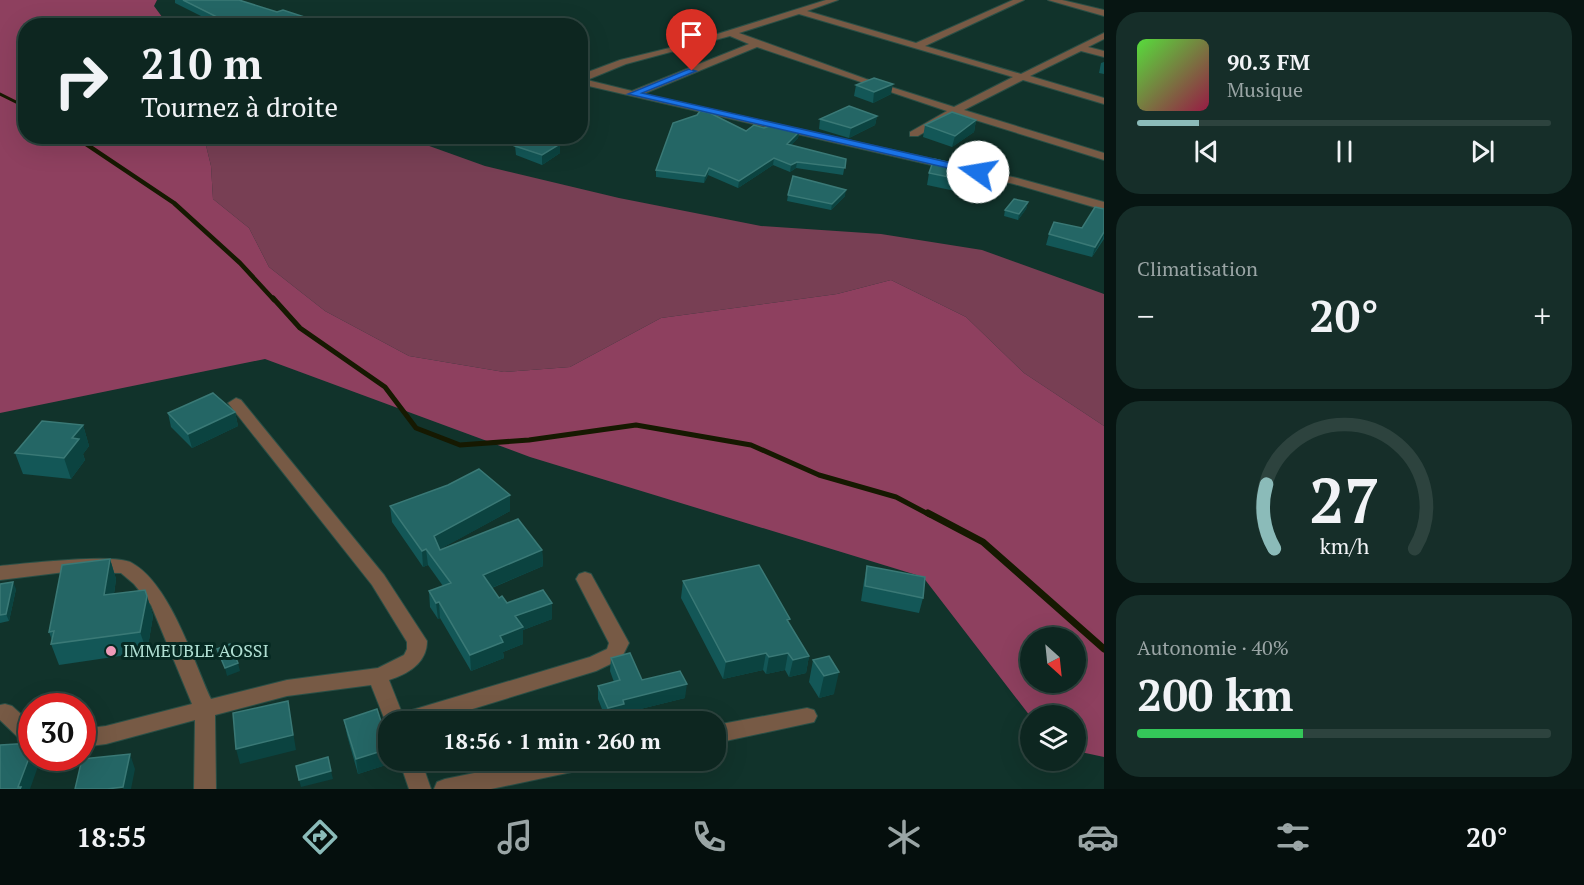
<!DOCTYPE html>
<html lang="fr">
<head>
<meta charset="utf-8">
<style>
	body { margin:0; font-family:"PT Serif",serif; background:#162e29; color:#f1f3f6; height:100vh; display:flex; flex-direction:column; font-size:22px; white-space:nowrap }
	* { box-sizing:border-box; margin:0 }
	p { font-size:20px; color:#9aa5a5 }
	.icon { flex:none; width:33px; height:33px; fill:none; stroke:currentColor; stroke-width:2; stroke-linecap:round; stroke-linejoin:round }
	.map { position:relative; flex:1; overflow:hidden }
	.sheet { display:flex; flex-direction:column; gap:12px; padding:12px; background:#071512; width:480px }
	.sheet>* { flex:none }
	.hud { position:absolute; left:18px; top:18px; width:570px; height:126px; border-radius:24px; box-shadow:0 6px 24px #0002,0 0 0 2px #2d433e; background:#0d2620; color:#f1f3f6; overflow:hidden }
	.needle { width:39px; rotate:153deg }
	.controls { position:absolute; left:1020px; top:627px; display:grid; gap:12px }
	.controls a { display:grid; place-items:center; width:66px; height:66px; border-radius:50%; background:#0d2620; box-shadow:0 6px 24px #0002,0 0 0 2px #2d433e; font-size:30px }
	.speed { position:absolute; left:18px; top:693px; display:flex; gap:12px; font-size:30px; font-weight:700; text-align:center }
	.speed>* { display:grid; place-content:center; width:78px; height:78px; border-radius:50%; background:#0d2620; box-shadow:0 6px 24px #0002,0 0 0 2px #2d433e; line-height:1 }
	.speed .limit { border:9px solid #d22; background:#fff; color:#111 }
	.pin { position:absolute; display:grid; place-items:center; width:51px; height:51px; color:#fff; margin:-62px -26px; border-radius:50% 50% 50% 0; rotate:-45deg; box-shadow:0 0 6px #0007 }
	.pin .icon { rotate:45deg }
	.me { position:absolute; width:66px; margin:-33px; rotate:283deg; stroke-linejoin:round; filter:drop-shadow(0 0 4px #0008) }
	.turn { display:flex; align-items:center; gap:21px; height:126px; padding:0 24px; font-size:27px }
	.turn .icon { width:78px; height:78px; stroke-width:2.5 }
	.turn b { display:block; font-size:42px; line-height:51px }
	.big { font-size:45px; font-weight:600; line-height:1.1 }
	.sheet .tile { flex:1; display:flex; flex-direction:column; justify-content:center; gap:9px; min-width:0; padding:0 21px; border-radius:24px; background:#162e29 }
	.sheet .dial { align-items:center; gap:0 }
	.dial svg { height:156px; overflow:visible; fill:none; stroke:#2d433e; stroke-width:7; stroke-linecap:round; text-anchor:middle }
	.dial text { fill:#f1f3f6; stroke:none }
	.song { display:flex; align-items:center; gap:18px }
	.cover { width:72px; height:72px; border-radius:9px; background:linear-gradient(135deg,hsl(110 70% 55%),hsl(340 70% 35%)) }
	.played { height:6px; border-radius:3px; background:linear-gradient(90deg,#8bbbb9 15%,#2d433e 15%) }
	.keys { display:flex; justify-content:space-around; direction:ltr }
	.heat { display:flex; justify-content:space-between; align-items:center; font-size:33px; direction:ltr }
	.charge { height:9px; border-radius:4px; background:linear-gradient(90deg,#34c759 40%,#2d433e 0) }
	.trip { position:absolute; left:378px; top:711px; width:348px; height:60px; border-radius:24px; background:#0d2620; box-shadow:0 6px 24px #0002,0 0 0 2px #2d433e; font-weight:600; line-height:60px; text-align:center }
	.tabs { display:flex; height:96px; justify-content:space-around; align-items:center; background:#050f0d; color:#9aa5a5 }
	.tabs .icon { width:42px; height:42px }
	.tabs .current { color:#8bbbb9 }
	.tabs b { font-size:27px; color:#f1f3f6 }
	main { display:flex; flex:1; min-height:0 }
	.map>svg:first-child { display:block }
	.green { fill:#783f54 }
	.forest { fill:#8e405f; fill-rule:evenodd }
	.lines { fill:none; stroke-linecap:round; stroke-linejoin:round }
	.stream-far3 { stroke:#161901; stroke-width:3 }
	.stream-far2 { stroke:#161901; stroke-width:4.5 }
	.stream-far1 { stroke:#161901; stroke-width:5 }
	.stream { stroke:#161901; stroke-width:7 }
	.minor-casing { stroke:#2a4f46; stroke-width:2 }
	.minor { fill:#775a45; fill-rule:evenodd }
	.wall { fill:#135757 }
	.shaded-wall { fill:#0b4340 }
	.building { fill:#246665; stroke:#3a7976; stroke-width:1.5 }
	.route { fill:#1a73e8; stroke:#114b97; stroke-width:1.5 }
	.poi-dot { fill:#ef9ab8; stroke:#062922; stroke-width:2 }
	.labels { text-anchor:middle; stroke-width:6; stroke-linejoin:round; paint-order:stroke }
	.near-poi-label { font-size:18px; fill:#b0dfd3; stroke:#062922; text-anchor:start }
</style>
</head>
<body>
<main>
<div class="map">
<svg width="1104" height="789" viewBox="0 0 1104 789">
	<rect width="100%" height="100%" fill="#11332b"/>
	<path class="green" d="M204,137l203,1 78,28 134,32 142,28 120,8 101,16 122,44v132l-80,-53 -58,-56 -75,-37 -54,14 -176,24 -91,49 -66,5 -95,-16 -84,-45 -56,-44 -20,-39 -36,-29 -2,-33z"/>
	<path class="forest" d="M0,0h157l-3,6 14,19 -142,1v110l178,1 7,29 2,33 36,29 20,39 56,44 84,45 95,16 66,-5 91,-49 176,-24 54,-14 75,37 58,56 80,53v331l-28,-6v-35h-46l-107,-139 -393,-120 -265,-98 -265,54zM1030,638h46v44h-46z"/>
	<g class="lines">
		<path class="stream-far3" d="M0,94l26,13"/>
		<path class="stream-far2" d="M74,136l100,67 66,60 34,37"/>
		<path class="stream-far1" d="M273,298l27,30 85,59 31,41 44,17 69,-5 107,-15 115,20 68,30 77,22 34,18"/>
		<path class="stream" d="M928,513l55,29 121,107"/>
		<g class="minor-casing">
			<path id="minor" d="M826,0h12l-31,11 109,32 97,-43h11l-99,46 96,28 83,-41v6l-16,8 16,4v6l-23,-6 -51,25 74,22v6l-81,-24 -59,30 140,43v7l-148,-46 -38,22h-8v-4l37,-21 -190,-64 -114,47 374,84 87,24v8l-90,-26 -434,-100v-9l40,-15 62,-15zM799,14l214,63 -59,30 -88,-28 -127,-46zM730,36l19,8 -117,47 -45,-11 39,-16z
				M1048,0h14l42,10v6z
				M236,398l5,2 143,175 43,66c0,22 -19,33 -38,39l13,33 188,-56 17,-8 2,-6 -33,-64 3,-5 6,-2 6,2 38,69 -8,16 -25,12 -166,51h-42v6l-17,-43 -84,11 -72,19 1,74h-22l1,-69 -89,24 -24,3v-18l24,-3 86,-22 -41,-99 -17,-21 -13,-11 -56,-1 -65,8v-14c24,-2 114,-13 132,-3 38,21 61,97 79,136l76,-19 91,-12 26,-13 3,-6v-7l-35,-57 -144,-182z
				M5,704l7,2 20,18v23l-7,-3 -25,-24v-15z
				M807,708l7,2 3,6 -3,6 -98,21v-18z
				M399,760h22l10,29h-22z
				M538,760h58l-2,6 -8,3 -95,20h-57l3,-7 8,-3z"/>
		</g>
		<use href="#minor" class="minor"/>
	</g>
	<path class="wall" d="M175,0h64l38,12 -60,12 -42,-21z
		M1104,62v12l-5,-1 2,-10z
		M856,85l35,9 -18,9 -19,-7z
		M877,116l-2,9 -26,13 -30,-9 1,-10z
		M976,120l-2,12 -22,15 -29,-10 2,-12z
		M764,128l35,4 -1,6 -7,7 55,14 -3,16 -47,-7 -6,4 -17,-7 -35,23 -30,-13 -4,8 -48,-6v-7l90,-39z
		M560,144v9l-18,12 -26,-10 -1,-9z
		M965,166l-2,12 -8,13 -28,-6 2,-12z
		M788,195l57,1 -14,14 -44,-9z
		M1028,202l-2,7 -8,11 -14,-4 1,-6z
		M1104,209v30l-12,18 -46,-12 3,-11 33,-6z
		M235,412l3,14 -46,22 -21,-21 -3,-14z
		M83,425l6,21 -6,8 2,6 -14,19 -48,-5 -8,-21z
		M390,506l120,5 -70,38 102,1 1,16 -51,22 7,10 8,5 45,16 -29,11v14l-20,8 1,6 -33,13 -31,-53 -2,1 -8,-12 -1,-16 14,-5 -15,-21 -5,2 -31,-45z
		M110,559l6,20 -2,15 33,2 6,20 -6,36 -88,13 -8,-21 1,-4 -3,-8z
		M867,566l56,32 -4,15 -58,-12 3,-20z
		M683,581l106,43 20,32 -3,17 -17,4 -4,-7 -19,4 -3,-4 -40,9 -42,-81z
		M0,584l16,5 -7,32 -9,2z
		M829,656l5,38 -15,4 -10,-16 4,-22z
		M611,658l31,22 43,18 -61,15v4l-17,5 -9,-23v-13l16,-4 -4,-11z
		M344,720l48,43 -34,11 -11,-39z"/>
	<path class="shaded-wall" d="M893,84l-2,10 -18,9 1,-11z
		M877,116l-2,9 -26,13 2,-10z
		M976,120l-2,12 -22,15 3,-11z
		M799,132l-1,6 -11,12v-6z
		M560,144v9l-18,12v-10z
		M774,158l-1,7 -35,23 1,-7z
		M797,162l-1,6 -6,4 1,-7z
		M965,166l-2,12 -8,13 3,-12z
		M709,168l-1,7 -4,8 1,-7z
		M846,190l-1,6 -14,14 1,-6z
		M1028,202l-2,7 -8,11 1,-6z
		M1104,232l-1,6 -11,19 3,-10z
		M235,412l3,14 -46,22 -4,-14z
		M83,425l6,21 -6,8 2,6 -14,19 -7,-21 8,-20z
		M510,495v16l-75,41 -1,-16z
		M426,549l2,16 -5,2 -1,-16z
		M542,550l1,16 -59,25 -1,-16z
		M110,559l6,20 -5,37 -7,-21z
		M13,582l3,7 -7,32 -3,-7z
		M147,596l6,20 -6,36 -7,-20z
		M439,602l1,16 -2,1 -2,-16z
		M552,603v16l-29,11v14l-20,8 1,6 -33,13 -1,-16 30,-19 15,-20z
		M766,653l-3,17 -40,9 3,-17z
		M788,653l-3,17 -19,4 3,-17z
		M809,656l-3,17 -17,4 4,-17z
		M238,663l2,8 -13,5 -2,-8z
		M839,672l-5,22 -15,4 5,-22z
		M687,684l-2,14 -61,15v4l-17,5 1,-14 15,-8z
		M288,701l8,49 -56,14 -4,-15z
		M388,749v11h4v3l-34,11 -2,-15z
		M32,750v8h9l-11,31h-11l-1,-2z
		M130,754l5,15 -4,20h-8v-2z
		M331,771l2,8 -32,8 -2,-7z"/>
	<path class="building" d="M183,0h56l38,12 6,-2 49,16h-124l19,-4z
		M874,78l19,6 -19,8 -18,-7z
		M849,106l28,10 -26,12 -31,-9z
		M700,111l10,2 36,18 8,-6 10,3 8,-3 27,7 -12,12 59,15 -1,9 -48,-6 -6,3 -17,-7 -35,23 -30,-13 -4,8 -49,-6 17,-47 24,-8z
		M952,112l24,8 -21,16 -30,-11z
		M534,136h1l25,8 -18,11 -27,-9z
		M934,159l31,7 -7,13 -29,-6z
		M793,176l53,14 -14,14 -44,-9z
		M1014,199l14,3 -9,12 -14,-4z
		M1095,207l9,2v23l-9,15 -46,-13 5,-12 28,6z
		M213,393l22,19 -47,22 -20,-21z
		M42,421l41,4 -11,13 7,1 -15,19 -49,-5z
		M479,469l31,26 -76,41 6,14 78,-31 24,31 -59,25 16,23 3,-2 5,7 36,-13 9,13 -37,13 8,11 -23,9 3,6 -33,13 -31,-53 -3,1 -7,-12 22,-8 -25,-34 -4,2 -32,-45 58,-21z
		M110,559l-6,36 41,-5 2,6 -7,36 -89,12 3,-13 -5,1 13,-67z
		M759,565l31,54 -3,1 22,36 -16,4 -5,-7 -19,4 -3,-4 -40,9 -43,-81z
		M867,566l58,11 -2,21 -58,-12z
		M13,582l-7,32 -6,1v-31z
		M230,644l8,19 -13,5 -8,-19z
		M630,653l12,27 38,-9 7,13 -64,16 1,4 -16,4 -10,-22 22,-6 -9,-22z
		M829,656l10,16 -15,4 -11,-16z
		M288,701l5,34 -57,14 -3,-36z
		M377,709l11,34v6l-32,10 -12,-39z
		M32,743v7l-14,37h3l-1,2h-20v-44z
		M130,754l-7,33 -16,2h-32l7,-30z
		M328,757l3,14 -32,9 -3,-14z"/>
	<path class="route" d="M689,69l7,2 -54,22 336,76 5,3 -5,3 -350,-81z"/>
	<circle class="poi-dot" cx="111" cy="651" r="6"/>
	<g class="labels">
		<g class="near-poi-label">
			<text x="123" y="657">IMMEUBLE AOSSI</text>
		</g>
	</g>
</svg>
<div class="controls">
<a><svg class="needle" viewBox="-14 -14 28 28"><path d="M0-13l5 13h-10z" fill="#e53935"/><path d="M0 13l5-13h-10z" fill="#9aa5a5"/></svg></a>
<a><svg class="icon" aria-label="layers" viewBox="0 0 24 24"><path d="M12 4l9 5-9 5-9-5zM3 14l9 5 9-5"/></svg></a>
</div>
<div class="speed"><div class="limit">30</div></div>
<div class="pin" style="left:692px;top:71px;background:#d93025"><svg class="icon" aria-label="arrive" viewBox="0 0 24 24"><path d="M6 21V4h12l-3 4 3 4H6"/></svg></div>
<svg class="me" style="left:978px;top:172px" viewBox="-20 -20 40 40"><circle r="19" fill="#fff"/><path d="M0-13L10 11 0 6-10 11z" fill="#1a73e8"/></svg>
<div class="trip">18:56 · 1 min · 260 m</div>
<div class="hud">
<div class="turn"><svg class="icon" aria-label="right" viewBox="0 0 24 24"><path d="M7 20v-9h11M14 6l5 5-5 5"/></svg><div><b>210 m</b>Tournez à droite</div></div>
</div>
</div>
<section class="sheet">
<div class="tile">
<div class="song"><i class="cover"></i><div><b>90.3 FM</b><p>Musique</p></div></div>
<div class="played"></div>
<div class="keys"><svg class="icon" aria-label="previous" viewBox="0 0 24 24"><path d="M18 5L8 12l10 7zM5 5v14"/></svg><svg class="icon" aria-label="pause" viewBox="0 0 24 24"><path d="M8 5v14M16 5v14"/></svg><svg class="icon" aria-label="next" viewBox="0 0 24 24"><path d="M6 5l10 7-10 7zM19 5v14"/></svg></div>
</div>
<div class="tile"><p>Climatisation</p>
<div class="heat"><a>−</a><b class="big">20°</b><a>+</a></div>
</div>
<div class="tile dial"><svg viewBox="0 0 100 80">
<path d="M14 69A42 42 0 1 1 86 69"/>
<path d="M14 69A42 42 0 0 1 10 36" stroke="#8bbbb9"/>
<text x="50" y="56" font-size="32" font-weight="700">27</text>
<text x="50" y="72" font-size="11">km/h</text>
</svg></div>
<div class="tile"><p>Autonomie · 40%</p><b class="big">200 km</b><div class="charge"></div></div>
</section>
</main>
<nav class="tabs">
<b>18:55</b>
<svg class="icon current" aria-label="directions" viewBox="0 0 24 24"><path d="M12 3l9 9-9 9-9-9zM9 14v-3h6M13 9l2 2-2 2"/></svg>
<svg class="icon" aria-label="music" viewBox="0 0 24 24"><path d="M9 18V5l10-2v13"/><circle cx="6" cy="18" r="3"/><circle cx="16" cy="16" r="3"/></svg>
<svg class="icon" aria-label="phone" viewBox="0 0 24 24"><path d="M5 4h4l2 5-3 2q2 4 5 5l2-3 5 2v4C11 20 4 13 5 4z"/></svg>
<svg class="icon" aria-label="climate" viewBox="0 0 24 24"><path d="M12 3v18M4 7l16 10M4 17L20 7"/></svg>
<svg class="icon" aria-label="car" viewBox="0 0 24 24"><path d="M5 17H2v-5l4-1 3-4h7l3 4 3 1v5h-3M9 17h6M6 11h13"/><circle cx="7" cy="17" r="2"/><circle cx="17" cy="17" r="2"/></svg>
<svg class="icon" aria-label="filters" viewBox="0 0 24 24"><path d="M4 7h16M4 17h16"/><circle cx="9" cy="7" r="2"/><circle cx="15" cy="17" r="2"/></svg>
<b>20°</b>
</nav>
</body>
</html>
